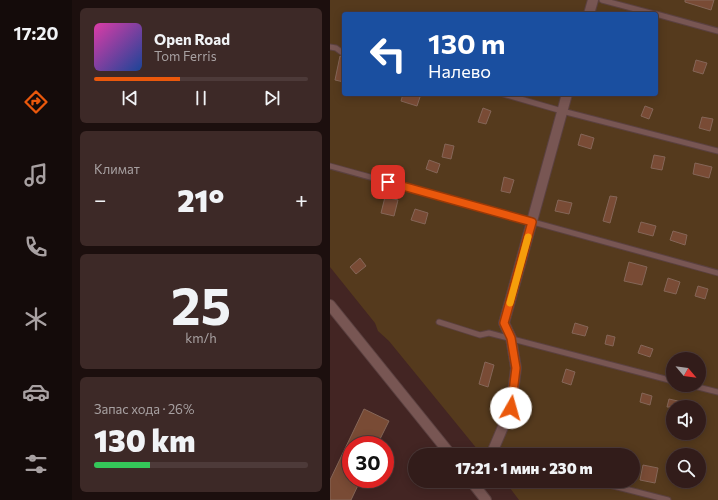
<!DOCTYPE html>
<html lang="ru">
<head>
<meta charset="utf-8">
<style>
	body { margin:0; font-family:Commissioner,sans-serif; background:#3d2927; color:#f1f3f6; height:100vh; display:flex; flex-direction:column; font-size:15px; white-space:nowrap }
	* { box-sizing:border-box; margin:0 }
	p { font-size:13px; color:#a8a1a2 }
	.icon { flex:none; width:22px; height:22px; fill:none; stroke:currentColor; stroke-width:2; stroke-linecap:round; stroke-linejoin:round }
	.map { position:relative; flex:1; overflow:hidden }
	.side { display:flex; flex-direction:column; gap:8px; padding:8px; background:#1c0f0e; width:258px }
	.side>* { flex:none }
	.hud { position:absolute; left:12px; top:12px; width:316px; height:84px; border-radius:4px; box-shadow:0 2px 10px #0003,0 0 0 1px #4d3a39; background:#1a4fa0; color:#fff; overflow:hidden }
	.needle { width:26px; rotate:119deg }
	.controls { position:absolute; left:336px; top:352px; display:grid; gap:8px }
	.controls a { display:grid; place-items:center; width:40px; height:40px; border-radius:50%; background:#321c1a; box-shadow:0 2px 10px #0003,0 0 0 1px #4d3a39; font-size:20px }
	.speed { position:absolute; left:12px; top:436px; display:flex; gap:8px; font-size:20px; font-weight:700; text-align:center }
	.speed>* { display:grid; place-content:center; width:52px; height:52px; border-radius:50%; background:#321c1a; box-shadow:0 2px 10px #0003,0 0 0 1px #4d3a39; line-height:1 }
	.speed .limit { border:6px solid #d22; background:#fff; color:#111 }
	.pin { position:absolute; display:grid; place-items:center; width:34px; height:34px; color:#fff; margin:-17px; border-radius:8px; box-shadow:0 2px 6px #0006 }
	.me { position:absolute; width:44px; margin:-22px; rotate:7deg; stroke-linejoin:round; filter:drop-shadow(0 0 3px #0008) }
	.turn { display:flex; align-items:center; gap:14px; height:84px; padding:0 20px; font-size:18px }
	.turn .icon { width:52px; height:52px; stroke-width:2.5 }
	.turn b { display:block; font-size:28px; line-height:34px }
	.big { font-size:30px; font-weight:800; line-height:1.1 }
	.side .tile { flex:1; display:flex; flex-direction:column; justify-content:center; gap:6px; min-width:0; padding:0 14px; border-radius:6px; background:#3d2927 }
	.side .dial { align-items:center; gap:0 }
	.dial b { font-size:52px; line-height:1 }
	.song { display:flex; align-items:center; gap:12px }
	.cover { width:48px; height:48px; border-radius:6px; background:linear-gradient(135deg,hsl(320 70% 55%),hsl(220 70% 35%)) }
	.played { height:4px; border-radius:2px; background:linear-gradient(90deg,#ea580c 40%,#4d3a39 40%) }
	.keys { display:flex; justify-content:space-around; direction:ltr }
	.heat { display:flex; justify-content:space-between; align-items:center; font-size:22px; direction:ltr }
	.charge { height:6px; border-radius:3px; background:linear-gradient(90deg,#34c759 26%,#4d3a39 0) }
	.trip { position:absolute; left:78px; top:448px; width:232px; height:40px; border-radius:20px; background:#321c1a; box-shadow:0 2px 10px #0003,0 0 0 1px #4d3a39; font-weight:800; line-height:40px; text-align:center }
	main { display:flex; flex:1; min-height:0 }
	.tab-bar { display:flex; flex-direction:column; width:72px; justify-content:space-around; align-items:center; background:#140b0a; color:#a8a1a2 }
	.tab-bar .icon { width:28px; height:28px }
	.tab-bar .current { color:#ea580c }
	.tab-bar b { font-size:18px; color:#f1f3f6 }
	.map>svg:first-child { display:block }
	.green { fill:#553a1d; fill-rule:evenodd }
	.building { fill:#794b35; stroke:#856658 }
	.lines { fill:none; stroke-linecap:round; stroke-linejoin:round }
	.lane-casing { stroke:#5b4140; stroke-width:7 }
	.street-casing { stroke:#5b4140; stroke-width:12 }
	.lane { stroke:#785653; stroke-width:5 }
	.street { stroke:#785653; stroke-width:10 }
	.route-casing { stroke:#983908; stroke-width:10 }
	.route { stroke:#ea580c; stroke-width:7 }
	.slow { stroke:#f59e0b; stroke-width:7 }
</style>
</head>
<body>
<main>
<nav class="tab-bar">
<b>17:20</b>
<svg class="icon current" aria-label="directions" viewBox="0 0 24 24"><path d="M12 3l9 9-9 9-9-9zM9 14v-3h6M13 9l2 2-2 2"/></svg>
<svg class="icon" aria-label="music" viewBox="0 0 24 24"><path d="M9 18V5l10-2v13"/><circle cx="6" cy="18" r="3"/><circle cx="16" cy="16" r="3"/></svg>
<svg class="icon" aria-label="phone" viewBox="0 0 24 24"><path d="M5 4h4l2 5-3 2q2 4 5 5l2-3 5 2v4C11 20 4 13 5 4z"/></svg>
<svg class="icon" aria-label="climate" viewBox="0 0 24 24"><path d="M12 3v18M4 7l16 10M4 17L20 7"/></svg>
<svg class="icon" aria-label="car" viewBox="0 0 24 24"><path d="M5 17H2v-5l4-1 3-4h7l3 4 3 1v5h-3M9 17h6M6 11h13"/><circle cx="7" cy="17" r="2"/><circle cx="17" cy="17" r="2"/></svg>
<svg class="icon" aria-label="filters" viewBox="0 0 24 24"><path d="M4 7h16M4 17h16"/><circle cx="9" cy="7" r="2"/><circle cx="15" cy="17" r="2"/></svg>
</nav>
<section class="side">
<div class="tile">
<div class="song"><i class="cover"></i><div><b>Open Road</b><p>Tom Ferris</p></div></div>
<div class="played"></div>
<div class="keys"><svg class="icon" aria-label="previous" viewBox="0 0 24 24"><path d="M18 5L8 12l10 7zM5 5v14"/></svg><svg class="icon" aria-label="pause" viewBox="0 0 24 24"><path d="M8 5v14M16 5v14"/></svg><svg class="icon" aria-label="next" viewBox="0 0 24 24"><path d="M6 5l10 7-10 7zM19 5v14"/></svg></div>
</div>
<div class="tile"><p>Климат</p>
<div class="heat"><a>−</a><b class="big">21°</b><a>+</a></div>
</div>
<div class="tile dial"><b>25</b><p>km/h</p></div>
<div class="tile"><p>Запас хода · 26%</p><b class="big">130 km</b><div class="charge"></div></div>
</section>
<div class="map">
<svg width="388" height="500" viewBox="0 0 388 500">
	<rect width="100%" height="100%" fill="#432523"/>
	<path class="green" d="M0,0h388v500h-199l-9,-12 -11,-7h134v-26h-151l-93,-114 -11,-10 -3,-8 -45,-56zM14,14h312v80h-312zM343,359h26v26h-26zM343,407h26v26h-26zM343,455h26v26h-26z"/>
	<path class="building" d="M355,0h29l-3,10 -26,-8z
		M10,56l4,2v24l-9,-2z
		M366,60l11,3 -4,11 -10,-3z
		M73,94h18l-4,12 -16,-5z
		M315,106l8,3 -4,10 -8,-3z
		M153,108l8,3 -5,13 -8,-2z
		M372,117l11,2 -3,12 -11,-3z
		M251,134l13,4 -3,11 -13,-4z
		M115,144l9,2 -3,13 -9,-2z
		M324,155l11,2 -3,13 -11,-2z
		M99,160l11,4 -3,9 -11,-4z
		M365,163l17,4 -3,11 -16,-4z
		M174,177l10,3 -4,13 -9,-2z
		M280,196l7,1 -7,26 -7,-2z
		M55,197l13,3 -4,16 -13,-3z
		M228,200l14,3 -3,11 -14,-3z
		M85,209l13,4 -3,11 -14,-4z
		M311,222l15,4 -3,10 -15,-4z
		M343,231l14,4 -2,10 -15,-5z
		M30,258l6,8 -10,8 -6,-7z
		M299,262l18,5 -5,18 -18,-4z
		M338,278l12,4 -4,12 -12,-3z
		M368,286l10,3 -3,10 -10,-3z
		M245,323l13,4 -3,9 -13,-3z
		M277,335l8,2 -2,9 -8,-2z
		M311,345l12,4 -3,8 -12,-4z
		M155,362l9,3 -6,22 -9,-3z
		M236,369l9,3 -4,13 -9,-3z
		M312,393l10,3 -2,9 -10,-3z
		M339,399l22,5v3h-24z
		M34,409l25,12 -12,24h-26v34h10l-10,21h-21v-20z
		M313,465l15,3 -3,15 -15,-3z"/>
	<g class="lines">
		<g class="lane-casing">
			<path id="lane" d="M272,0l52,14
				M326,14l62,17
				M0,47l6,1 8,6
				M173,94l59,17 156,40
				M0,166l388,107
				M109,322l41,13 9,-2 184,48
				M360,385l28,7
				M264,481l74,19"/>
		</g>
		<g class="street-casing">
			<path id="street" d="M259,14l4,-14
				M0,305l121,150
				M161,455l20,-47 5,-40 -5,-30 -7,-15 63,-229
				M141,481l15,19"/>
		</g>
		<use href="#lane" class="lane"/>
		<use href="#street" class="street"/>
	</g>
	<g class="lines">
		<g class="route-casing">
			<path id="route" d="M58,182l144,40 -28,101 7,15 5,30 -5,40"/>
		</g>
		<use href="#route" class="route"/>
		<path class="slow" d="M180,303l18,-66"/>
	</g>
</svg>
<div class="controls">
<a><svg class="needle" viewBox="-14 -14 28 28"><path d="M0-13l5 13h-10z" fill="#e53935"/><path d="M0 13l5-13h-10z" fill="#a8a1a2"/></svg></a>
<a><svg class="icon" aria-label="sound" viewBox="0 0 24 24"><path d="M4 9h4l5-4v14l-5-4H4zM17 9q2 3 0 6"/></svg></a>
<a><svg class="icon" aria-label="search" viewBox="0 0 24 24"><circle cx="10" cy="10" r="6"/><path d="M15 15l6 6"/></svg></a>
</div>
<div class="speed"><div class="limit">30</div></div>
<div class="pin" style="left:58px;top:182px;background:#d93025"><svg class="icon" aria-label="arrive" viewBox="0 0 24 24"><path d="M6 21V4h12l-3 4 3 4H6"/></svg></div>
<svg class="me" style="left:181px;top:408px" viewBox="-20 -20 40 40"><circle r="19" fill="#fff"/><path d="M0-13L10 11 0 6-10 11z" fill="#ea580c"/></svg>
<div class="trip">17:21 · 1 мин · 230 m</div>
<div class="hud">
<div class="turn"><svg class="icon" aria-label="left" viewBox="0 0 24 24"><path d="M17 20v-9H6M10 6l-5 5 5 5"/></svg><div><b>130 m</b>Налево</div></div>
</div>
</div>
</main>
</body>
</html>
